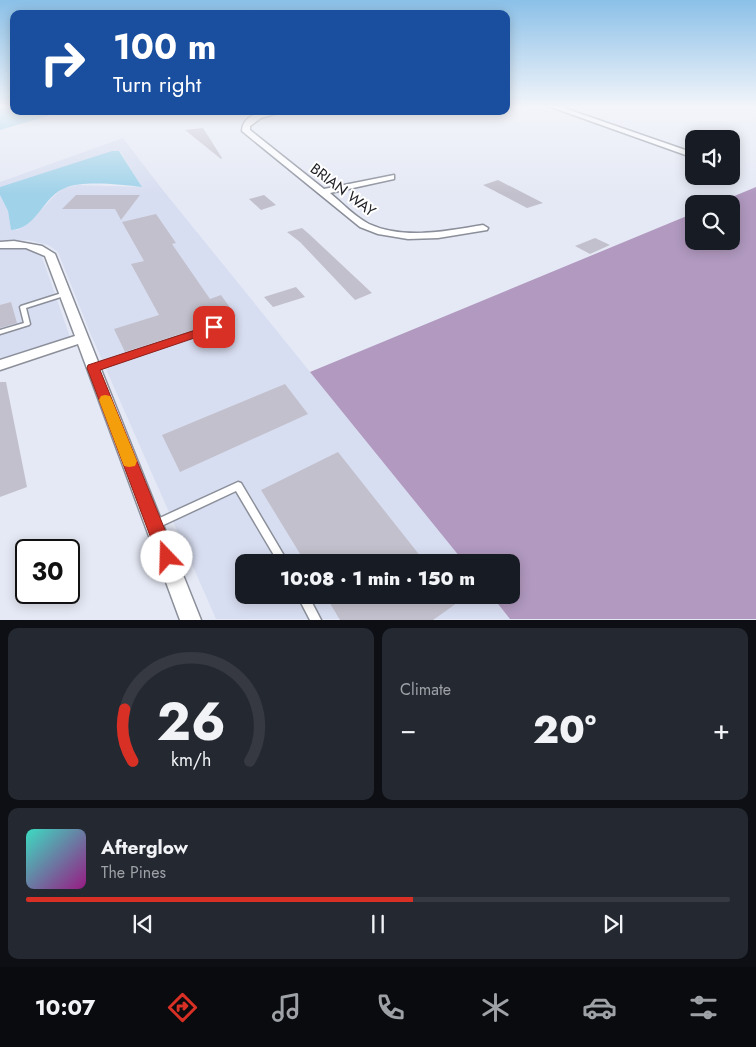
<!DOCTYPE html>
<html lang="en">
<head>
<meta charset="utf-8">
<style>
	body { margin:0; font-family:Jost,sans-serif; background:#242831; color:#f1f3f6; height:100vh; display:flex; flex-direction:column; font-size:19px; white-space:nowrap }
	* { box-sizing:border-box; margin:0 }
	p { font-size:16px; color:#9ea1a6 }
	.icon { flex:none; width:28px; height:28px; fill:none; stroke:currentColor; stroke-width:2; stroke-linecap:round; stroke-linejoin:round }
	.map { position:relative; height:620px; overflow:hidden }
	.side { display:flex; flex-direction:column; gap:8px; padding:8px; background:#0d0f14; flex:1 }
	.side>* { flex:none }
	.guide { position:absolute; left:10px; top:10px; width:500px; height:105px; border-radius:10px; box-shadow:0 2px 12px #0003; background:#1a4fa0; color:#fff; overflow:hidden }
	.buttons { position:absolute; left:685px; top:130px; display:grid; gap:10px }
	.buttons a { display:grid; place-items:center; width:55px; height:55px; border-radius:10px; background:#171b24; box-shadow:0 2px 12px #0003; font-size:25px }
	.speed { position:absolute; left:15px; top:539px; display:flex; gap:10px; font-size:25px; font-weight:700; text-align:center }
	.speed>* { display:grid; place-content:center; width:65px; height:65px; border-radius:50%; background:#171b24; box-shadow:0 2px 12px #0003; line-height:1 }
	.speed .limit { border:2px solid #111; border-radius:8px; background:#fff; color:#111 }
	.pin { position:absolute; display:grid; place-items:center; width:42px; height:42px; color:#fff; margin:-21px; border-radius:10px; box-shadow:0 2px 8px #0006 }
	.me { position:absolute; width:55px; margin:-28px; rotate:339deg; stroke-linejoin:round; filter:drop-shadow(0 0 4px #0008) }
	.turn { display:flex; align-items:center; gap:18px; height:105px; padding:0 20px; font-size:22px }
	.turn .icon { width:65px; height:65px; stroke-width:2.5 }
	.turn b { display:block; font-size:35px; line-height:42px }
	.big { font-size:38px; font-weight:800; line-height:1.1 }
	.side .tile { flex:1; display:flex; flex-direction:column; justify-content:center; gap:8px; min-width:0; padding:0 18px; border-radius:10px; background:#242831 }
	.side .dial { align-items:center; gap:0 }
	.dial svg { height:130px; overflow:visible; fill:none; stroke:#363941; stroke-width:7; stroke-linecap:round; text-anchor:middle }
	.dial text { fill:#f1f3f6; stroke:none }
	.song { display:flex; align-items:center; gap:15px }
	.cover { width:60px; height:60px; border-radius:8px; background:linear-gradient(135deg,hsl(170 70% 55%),hsl(310 70% 35%)) }
	.played { height:5px; border-radius:2px; background:linear-gradient(90deg,#d93025 55%,#363941 55%) }
	.keys { display:flex; justify-content:space-around; direction:ltr }
	.heat { display:flex; justify-content:space-between; align-items:center; font-size:28px; direction:ltr }
	.side .tiles { flex:1; display:grid; gap:8px; grid-template-columns:1fr 1fr }
	.tile:last-child { grid-column:span 2 }
	.trip { position:absolute; left:235px; top:554px; width:285px; height:50px; border-radius:10px; background:#171b24; box-shadow:0 2px 12px #0003; font-weight:800; line-height:50px; text-align:center }
	.dock { display:flex; height:80px; justify-content:space-around; align-items:center; background:#090b0e; color:#9ea1a6 }
	.dock .icon { width:35px; height:35px }
	.dock .selected { color:#d93025 }
	.dock b { font-size:22px; color:#f1f3f6 }
	.map>svg:first-child { display:block }
	.built { fill:#d8def1 }
	.forest { fill:#b199bf }
	.water { fill:#a0d2e9 }
	.building { fill:#c2c0cc }
	.lines { fill:none; stroke-linecap:round; stroke-linejoin:round }
	.lane-casing { stroke:#8b8f9a; stroke-width:3 }
	.street-casing { stroke:#8b8f9a; stroke-width:3 }
	.lane { fill:#fff; fill-rule:evenodd }
	.street { fill:#fff; fill-rule:evenodd }
	.route { fill:#d93025; stroke:#8d1f18 }
	.slow { fill:#f59e0b }
	.labels { text-anchor:middle; stroke-width:4; stroke-linejoin:round; paint-order:stroke }
	.far-street-label { font-size:15px; fill:#212227; stroke:#fff }
</style>
</head>
<body>
<div class="map">
<svg width="756" height="620" viewBox="0 0 756 620">
	<rect width="100%" height="100%" fill="#e5e9f5"/>
	<path class="built" d="M123,138l39,51 302,373h-220v33h247l19,24h-294l-125,-284 -33,-83 -10,-7 -20,-5 -28,2v-47l8,16 3,19h7l12,-8 25,-27 8,-7 15,-3 64,2 -22,-36h-4l-116,36v-5z
		M16,247l17,4 9,6 28,80 -70,23v-112z"/>
	<path class="forest" d="M756,187v432h-246l-19,-24h20v-33h-47l-154,-190 384,-159v28h37v-37h-16z"/>
	<path class="water" d="M0,107h14v4h50l-64,19z
		M112,151h7l23,36c-21,-2 -58,-7 -77,1 -22,8 -28,41 -54,42l-3,-19 -8,-16v-8z"/>
	<path class="building" d="M203,128l19,30 -1,1 -36,-29z
		M498,180l45,23 -16,5 -44,-23z
		M76,195h64l-19,25 -6,-11h-53z
		M264,195l12,10 -15,5 -12,-11z
		M156,214l20,29 -4,1 38,55 11,-4 15,21 -111,36 -11,-23 45,-14 -28,-51 13,-3 -22,-39z
		M302,228l7,6 63,59 -17,7 -55,-58 -13,-10z
		M595,238l15,7 -20,9 -15,-8z
		M296,287l9,10 -32,10 -9,-10z
		M11,302l6,21 -17,5v-23z
		M0,382h6l21,105 -27,10z
		M285,384l23,30 -128,58 -18,-37z
		M338,452l87,110h-120l-44,-72z
		M325,595h126l6,8 -24,17h-93z"/>
	<g class="lines">
		<g class="lane-casing">
			<path id="lane" d="M65,292l3,2 -1,1 -41,13 4,16 -1,1 -29,9v-4l24,-7 -4,-16 1,-1z
				M214,325l3,2 -1,1 -120,42h-6l-1,-2 1,-2z
				M238,482l3,1 45,76 2,3h-10l-42,-71 -79,37 -3,1 -3,-1 -2,-3 2,-3z
				M297,595h11l13,25h-11z"/>
		</g>
		<g class="street-casing">
			<path id="street" d="M551,107h10l133,46v5z
				M285,111l-24,7 -11,8v4l74,59 70,-14v4l-64,14c12,10 25,24 39,31 35,16 78,7 114,1l5,3 -1,2 -49,8 -30,1 -30,-5 -18,-7 -118,-96c1,-20 28,-20 43,-20z
				M14,241l28,5 13,8 146,366h-21l-102,-276 -78,26v-10l75,-24 -30,-80 -19,-8h-26v-6z"/>
		</g>
		<use href="#lane" class="lane"/>
		<use href="#street" class="street"/>
	</g>
	<linearGradient id="sky" x2="0" y2="1"><stop stop-color="#8bc0e8"/><stop offset="0.55" stop-color="#f3f5fa"/><stop offset="1" stop-color="#f3f5fa" stop-opacity="0"/></linearGradient>
	<rect width="756" height="194" fill="url(#sky)"/>
	<path class="route" d="M214,324l4,1 2,2 -2,3 -118,40 76,187 -3,5 -6,3 -7,-3 -2,-5 -71,-189 1,-3z"/>
	<path class="slow" d="M105,395l5,1 2,4 25,61 -2,5 -6,1 -5,-1 -2,-5 -23,-61 2,-4z"/>
	<g class="labels">
		<g class="far-street-label">
			<text transform="translate(343 190) rotate(37)" y="5">BRIAN WAY</text>
		</g>
	</g>
</svg>
<div class="buttons">
<a><svg class="icon" aria-label="sound" viewBox="0 0 24 24"><path d="M4 9h4l5-4v14l-5-4H4zM17 9q2 3 0 6"/></svg></a>
<a><svg class="icon" aria-label="search" viewBox="0 0 24 24"><circle cx="10" cy="10" r="6"/><path d="M15 15l6 6"/></svg></a>
</div>
<div class="speed"><div class="limit">30</div></div>
<div class="pin" style="left:214px;top:327px;background:#d93025"><svg class="icon" aria-label="arrive" viewBox="0 0 24 24"><path d="M6 21V4h12l-3 4 3 4H6"/></svg></div>
<svg class="me" style="left:167px;top:557px" viewBox="-20 -20 40 40"><circle r="19" fill="#fff"/><path d="M0-13L10 11 0 6-10 11z" fill="#d93025"/></svg>
<div class="trip">10:08 · 1 min · 150 m</div>
<div class="guide">
<div class="turn"><svg class="icon" aria-label="right" viewBox="0 0 24 24"><path d="M7 20v-9h11M14 6l5 5-5 5"/></svg><div><b>100 m</b>Turn right</div></div>
</div>
</div>
<section class="side">
<div class="tiles">
<div class="tile dial"><svg viewBox="0 0 100 80">
<path d="M14 69A42 42 0 1 1 86 69"/>
<path d="M14 69A42 42 0 0 1 9 37" stroke="#d93025"/>
<text x="50" y="56" font-size="32" font-weight="700">26</text>
<text x="50" y="72" font-size="11">km/h</text>
</svg></div>
<div class="tile"><p>Climate</p>
<div class="heat"><a>−</a><b class="big">20°</b><a>+</a></div>
</div>
<div class="tile">
<div class="song"><i class="cover"></i><div><b>Afterglow</b><p>The Pines</p></div></div>
<div class="played"></div>
<div class="keys"><svg class="icon" aria-label="previous" viewBox="0 0 24 24"><path d="M18 5L8 12l10 7zM5 5v14"/></svg><svg class="icon" aria-label="pause" viewBox="0 0 24 24"><path d="M8 5v14M16 5v14"/></svg><svg class="icon" aria-label="next" viewBox="0 0 24 24"><path d="M6 5l10 7-10 7zM19 5v14"/></svg></div>
</div>
</div>
</section>
<nav class="dock">
<b>10:07</b>
<svg class="icon selected" aria-label="directions" viewBox="0 0 24 24"><path d="M12 3l9 9-9 9-9-9zM9 14v-3h6M13 9l2 2-2 2"/></svg>
<svg class="icon" aria-label="music" viewBox="0 0 24 24"><path d="M9 18V5l10-2v13"/><circle cx="6" cy="18" r="3"/><circle cx="16" cy="16" r="3"/></svg>
<svg class="icon" aria-label="phone" viewBox="0 0 24 24"><path d="M5 4h4l2 5-3 2q2 4 5 5l2-3 5 2v4C11 20 4 13 5 4z"/></svg>
<svg class="icon" aria-label="climate" viewBox="0 0 24 24"><path d="M12 3v18M4 7l16 10M4 17L20 7"/></svg>
<svg class="icon" aria-label="car" viewBox="0 0 24 24"><path d="M5 17H2v-5l4-1 3-4h7l3 4 3 1v5h-3M9 17h6M6 11h13"/><circle cx="7" cy="17" r="2"/><circle cx="17" cy="17" r="2"/></svg>
<svg class="icon" aria-label="filters" viewBox="0 0 24 24"><path d="M4 7h16M4 17h16"/><circle cx="9" cy="7" r="2"/><circle cx="15" cy="17" r="2"/></svg>
</nav>
</body>
</html>
